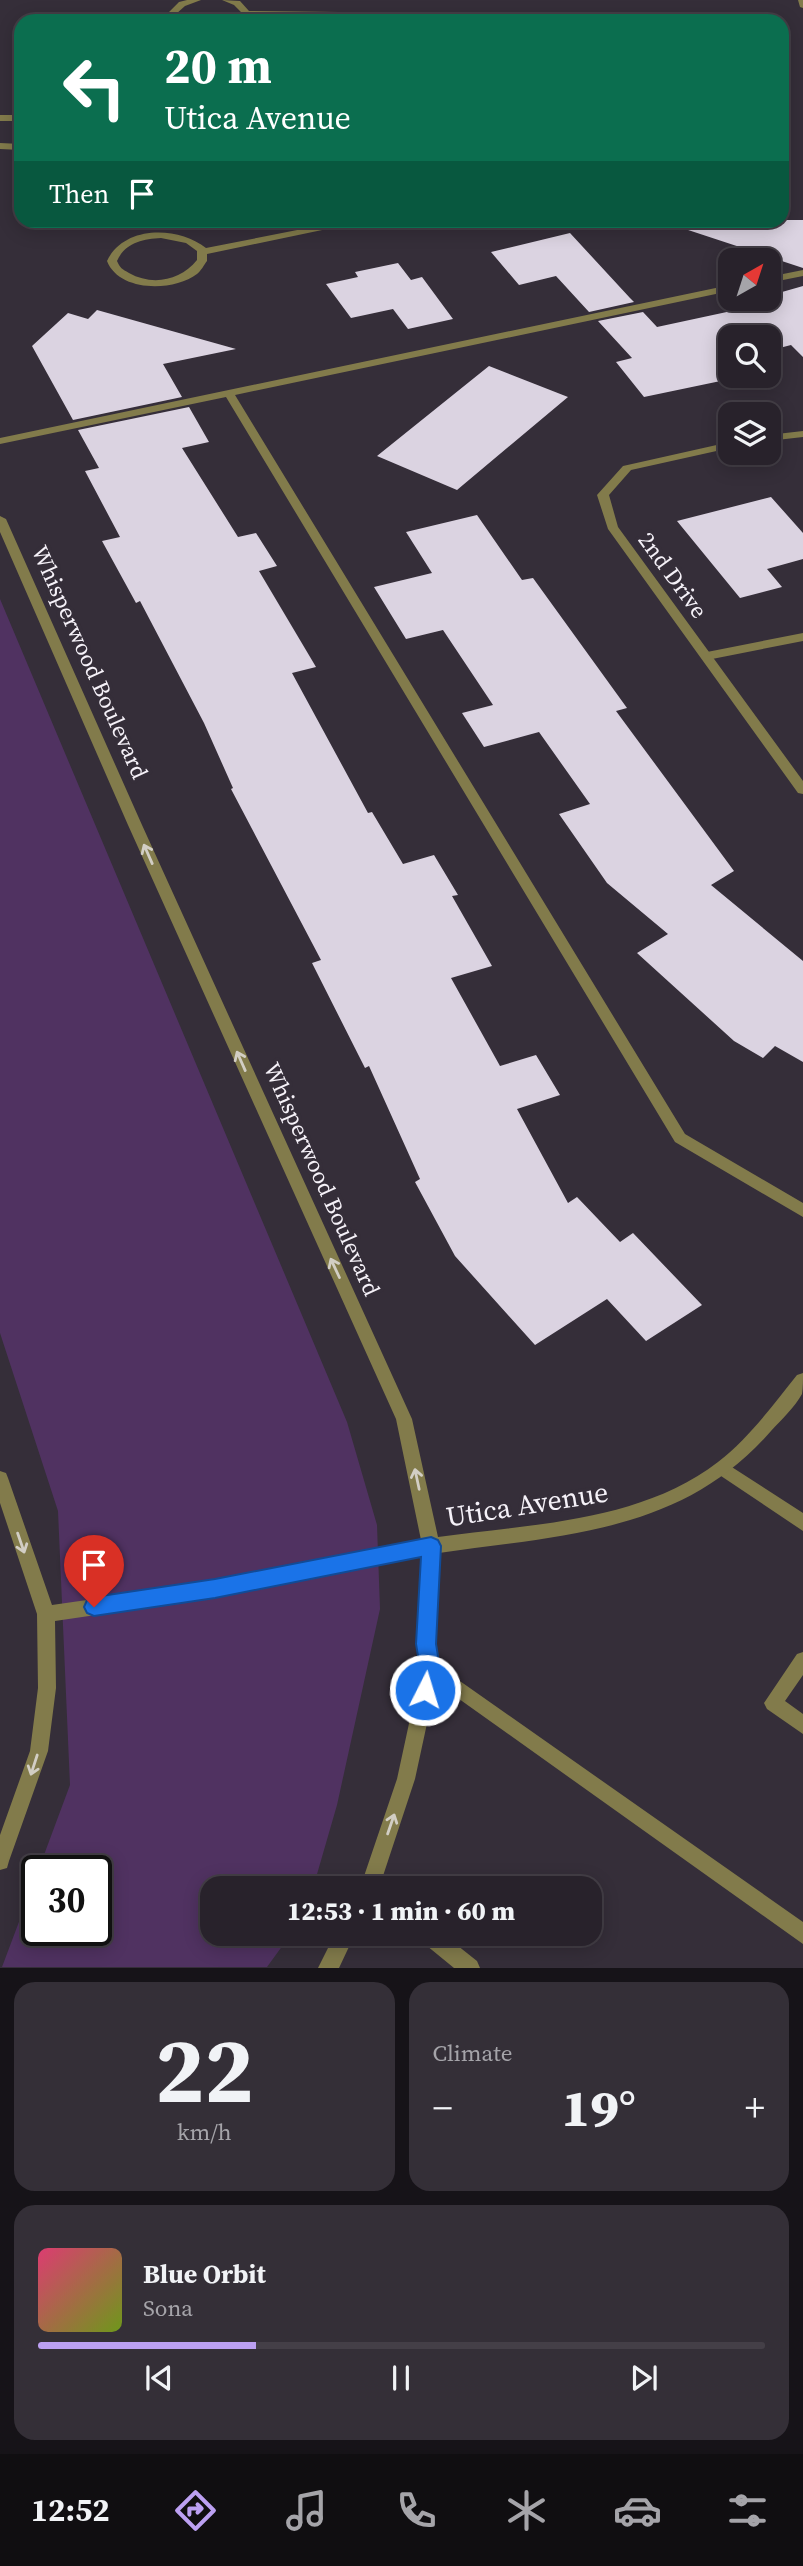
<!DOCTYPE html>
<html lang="en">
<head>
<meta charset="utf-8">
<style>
	body { margin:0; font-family:"Source Serif 4",serif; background:#342f37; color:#f1f3f6; height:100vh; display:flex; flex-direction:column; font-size:26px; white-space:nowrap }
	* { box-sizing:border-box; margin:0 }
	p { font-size:23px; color:#a5a4a9 }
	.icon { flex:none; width:38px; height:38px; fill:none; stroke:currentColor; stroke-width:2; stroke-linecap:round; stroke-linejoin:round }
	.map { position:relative; height:1968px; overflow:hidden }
	.panel { display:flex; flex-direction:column; gap:14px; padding:14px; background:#161318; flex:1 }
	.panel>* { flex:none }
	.banner { position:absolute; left:14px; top:14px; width:775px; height:214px; border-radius:21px; box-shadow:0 4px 18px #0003,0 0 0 2px #443f47; background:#0b6e4f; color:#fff; overflow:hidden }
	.needle { width:46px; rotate:39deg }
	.buttons { position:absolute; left:718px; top:248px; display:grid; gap:14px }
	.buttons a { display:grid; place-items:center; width:63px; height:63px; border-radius:14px; background:#28222b; box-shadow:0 4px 18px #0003,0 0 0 2px #443f47; font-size:35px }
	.speed { position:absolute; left:21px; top:1855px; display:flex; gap:14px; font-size:35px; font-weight:700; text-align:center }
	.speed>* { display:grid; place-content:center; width:91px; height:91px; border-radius:50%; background:#28222b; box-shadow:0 4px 18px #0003,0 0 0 2px #443f47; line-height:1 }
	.speed .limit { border:4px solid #111; border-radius:10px; background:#fff; color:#111 }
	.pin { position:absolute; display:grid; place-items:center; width:60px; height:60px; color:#fff; margin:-72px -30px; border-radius:50% 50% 50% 0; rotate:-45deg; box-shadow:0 0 7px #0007 }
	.pin .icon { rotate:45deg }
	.me { position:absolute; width:77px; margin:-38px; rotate:5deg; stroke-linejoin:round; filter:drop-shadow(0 0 5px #0008) }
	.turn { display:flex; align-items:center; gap:24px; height:147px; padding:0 35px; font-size:32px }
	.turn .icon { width:91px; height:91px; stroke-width:2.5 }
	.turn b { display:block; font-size:49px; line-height:60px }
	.then { display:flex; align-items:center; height:66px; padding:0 35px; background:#0003; gap:14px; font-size:26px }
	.big { font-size:52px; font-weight:800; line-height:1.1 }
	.panel .card { flex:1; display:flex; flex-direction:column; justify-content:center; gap:10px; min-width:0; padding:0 24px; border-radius:21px; background:#342f37 }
	.panel .dial { align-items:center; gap:0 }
	.dial b { font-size:91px; line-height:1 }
	.song { display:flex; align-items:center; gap:21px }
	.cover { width:84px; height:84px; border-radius:10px; background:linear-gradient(135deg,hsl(340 70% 55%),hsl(80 70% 35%)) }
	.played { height:7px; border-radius:4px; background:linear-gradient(90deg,#bca0f2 30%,#443f47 30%) }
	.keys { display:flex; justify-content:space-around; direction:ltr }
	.heat { display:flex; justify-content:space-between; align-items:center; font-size:38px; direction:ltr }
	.panel .tiles { flex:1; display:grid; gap:14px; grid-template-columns:1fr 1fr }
	.card:last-child { grid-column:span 2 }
	.trip { position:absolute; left:200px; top:1876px; width:402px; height:70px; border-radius:21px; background:#28222b; box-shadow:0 4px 18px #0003,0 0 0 2px #443f47; font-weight:800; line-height:70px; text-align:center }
	.tabs { display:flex; height:112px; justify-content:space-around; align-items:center; background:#100e11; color:#a5a4a9 }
	.tabs .icon { width:49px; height:49px }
	.tabs .on { color:#bca0f2 }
	.tabs b { font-size:32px; color:#f1f3f6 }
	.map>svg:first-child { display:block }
	.green { fill:#503261 }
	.building { fill:#dbd3e1 }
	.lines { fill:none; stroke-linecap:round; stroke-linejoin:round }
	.lane { fill:#827b4b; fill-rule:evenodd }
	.street { fill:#827b4b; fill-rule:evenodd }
	.oneway { stroke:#d2cec4 }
	.route { fill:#1a73e8; stroke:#114b97; stroke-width:2 }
	.labels { text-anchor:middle; stroke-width:7; stroke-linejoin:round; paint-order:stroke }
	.street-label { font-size:23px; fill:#f5f1f8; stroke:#352e39 }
	.near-street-label { font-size:28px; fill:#f5f1f8; stroke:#352e39 }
</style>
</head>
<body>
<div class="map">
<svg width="803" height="1968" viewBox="0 0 803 1968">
	<rect width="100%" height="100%" fill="#352e39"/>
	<path class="green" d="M0,599l347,823 30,103 3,84 -43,196 -24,83h-101v46h79l-24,33h-265l35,-93v56h59v-59h-58l32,-86 -12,-274 -58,-178z"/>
	<path class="building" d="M680,220h123v48l-124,-41z
		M570,233l60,65 4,4 -45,10 -33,-36 -37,9 -28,-33z
		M398,263l13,17 11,-3 31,42 -45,10 -15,-20 -42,9 -25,-34 32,-7 -3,-5z
		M803,286v71l-12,-12 -23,6v-13h-38v23l-7,2 7,8v5l5,2 -91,19 -28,-35 16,-4 -34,-37 45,-9 14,15 93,-20 -5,-5 23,-3v-3z
		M97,310l139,39 -73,15 19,33 -109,23 -41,-74 36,-33 20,6z
		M489,366l79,31 -111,93 -80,-34z
		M189,407l20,35 -27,6 56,89 18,-4 21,33 -18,5 57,96 -24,6 76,140 4,-1 31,52 31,-9 24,40 -6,1 40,70 -41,12 49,88 36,-11 24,40 -43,14 51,94 9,-6 43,45 13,-9 69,72 -56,36 -39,-42 -72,46 -80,-89 -40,-74 5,-3 -51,-113 -4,2 -53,-105 9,-3 -90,-171 2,-1 -29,-65 -64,-122 -4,2 -34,-62 18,-4 -35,-66 14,-3 -21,-38z
		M771,497l32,36v26l-36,10 15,18 -42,11 -63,-77z
		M477,515l45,65 11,-2 94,130 -11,3 118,160 -23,14 92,76v101l-28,-16 -12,12 -29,-17 -97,-88 31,-19 -61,-51 -48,-69 31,-10 -51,-72 -55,15 -22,-34 31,-8 -50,-75 -37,9 -32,-52 58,-14 -26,-41z"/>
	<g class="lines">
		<path class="lane" d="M798,0h5v8l-3,-1z
			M803,270v6l-35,7v-6z
			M730,285v6l-495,104 450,739 118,69v14l-128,-75 -449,-745 -226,47v-6z
			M803,633v8l-96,19 -6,-4 6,-4z
			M724,1462l79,51v18l-85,-57 -2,-5 2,-5z
			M803,1652v23l-18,26 18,13v20l-36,-25 -3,-6 33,-49z
			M430,1660l373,262v22l-379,-270 -3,-6 3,-6z
			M418,1934h25l34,27 3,7h-26l-33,-27z"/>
		<path class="street" d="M187,0h14l-16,6 -9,8 1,7h-8v-9l10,-10z
			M222,0l18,1 9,10 336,4 3,1 1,5 -339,-4 -1,4h-8l2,-7 -9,-9z
			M0,115h21v6h-21z
			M0,143l21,1v6l-21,-1z
			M348,220h22l-163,34v7c-3,4 -6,10 -10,13 -24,18 -78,18 -90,-13 17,-36 71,-35 99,-13zM161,238l25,5 11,8v9c-17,21 -45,26 -68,13 -7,-4 -9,-5 -12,-12 8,-18 25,-22 44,-23z
			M803,431v6l-35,4v-6z
			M730,442v6l-99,22 -22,25 9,32 185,254v13l-5,-1 -190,-264 -11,-34 26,-29z
			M0,516l6,3 136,306 270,594 26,118c94,-13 202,-15 280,-75 31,-24 55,-57 79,-87l6,-2c0,6 0,15 -1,21 -7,13 -21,26 -31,37 -88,102 -208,104 -332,122l-4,91 4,24 -24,111 -36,109h-19l37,-109 24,-111 -4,-24 5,-88 -224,44 -143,21 1,67 -8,63 -39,110 -2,7 -7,2v-35l30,-84 8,-63 -1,-74 -37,-111v-32l6,2 2,5 44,127 146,-21 223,-44 -25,-121 -268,-594 -128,-293z
			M335,1934h20l-16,34h-21z"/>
	</g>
	<defs><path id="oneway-shaft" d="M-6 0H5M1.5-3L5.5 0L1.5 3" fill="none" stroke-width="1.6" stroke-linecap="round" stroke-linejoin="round" transform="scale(1.75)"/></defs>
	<g class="oneway">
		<use href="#oneway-shaft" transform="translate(148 854) rotate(-114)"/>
		<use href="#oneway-shaft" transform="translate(241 1061) rotate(-114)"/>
		<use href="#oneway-shaft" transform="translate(335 1268) rotate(-115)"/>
		<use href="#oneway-shaft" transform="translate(417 1479) rotate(-102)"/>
		<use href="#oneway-shaft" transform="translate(21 1543) rotate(71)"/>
		<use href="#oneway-shaft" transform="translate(34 1765) rotate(108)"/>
		<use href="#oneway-shaft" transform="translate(391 1824) rotate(-71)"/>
	</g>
	<path class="route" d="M431,1537l7,3 3,6 -5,98 4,24 -7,29 -8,3 -7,-3 -3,-7 5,-22 -4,-24 5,-87 -206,41 -121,18 -7,-3 -3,-6 3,-7 7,-3 121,-18z"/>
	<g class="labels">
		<g class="street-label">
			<text transform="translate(673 575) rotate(54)" y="8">2nd Drive</text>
			<text transform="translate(90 662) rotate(66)" y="8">Whisperwood Boulevard</text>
			<text transform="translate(322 1179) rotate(66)" y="8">Whisperwood Boulevard</text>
		</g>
		<g class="near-street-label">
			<text transform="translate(527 1504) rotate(-9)" y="10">Utica Avenue</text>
		</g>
	</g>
</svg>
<div class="buttons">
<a><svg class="needle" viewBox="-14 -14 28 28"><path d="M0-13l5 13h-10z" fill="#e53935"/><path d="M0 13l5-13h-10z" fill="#a5a4a9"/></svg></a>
<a><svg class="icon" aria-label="search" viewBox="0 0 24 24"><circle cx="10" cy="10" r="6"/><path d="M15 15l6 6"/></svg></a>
<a><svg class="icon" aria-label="layers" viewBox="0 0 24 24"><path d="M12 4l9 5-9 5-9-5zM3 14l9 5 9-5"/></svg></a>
</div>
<div class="speed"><div class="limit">30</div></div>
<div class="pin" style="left:94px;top:1607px;background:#d93025"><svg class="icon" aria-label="arrive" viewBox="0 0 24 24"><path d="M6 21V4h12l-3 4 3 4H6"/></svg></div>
<svg class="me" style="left:425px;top:1690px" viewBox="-20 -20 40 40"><circle r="17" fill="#1a73e8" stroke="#fff" stroke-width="3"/><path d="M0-11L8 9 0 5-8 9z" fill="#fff"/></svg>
<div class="trip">12:53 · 1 min · 60 m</div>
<div class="banner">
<div class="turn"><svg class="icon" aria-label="left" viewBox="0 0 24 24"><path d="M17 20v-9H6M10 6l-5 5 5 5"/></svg><div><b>20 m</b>Utica Avenue</div></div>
<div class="then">Then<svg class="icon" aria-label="arrive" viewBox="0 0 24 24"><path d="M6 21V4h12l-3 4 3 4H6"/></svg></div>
</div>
</div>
<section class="panel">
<div class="tiles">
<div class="card dial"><b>22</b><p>km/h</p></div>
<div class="card"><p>Climate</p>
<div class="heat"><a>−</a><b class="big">19°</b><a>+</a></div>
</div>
<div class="card">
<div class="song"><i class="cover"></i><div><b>Blue Orbit</b><p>Sona</p></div></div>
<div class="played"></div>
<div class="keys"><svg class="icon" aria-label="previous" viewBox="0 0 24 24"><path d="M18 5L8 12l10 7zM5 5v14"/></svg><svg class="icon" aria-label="pause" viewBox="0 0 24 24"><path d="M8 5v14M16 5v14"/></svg><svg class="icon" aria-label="next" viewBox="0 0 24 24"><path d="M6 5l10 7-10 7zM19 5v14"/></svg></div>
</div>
</div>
</section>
<nav class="tabs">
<b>12:52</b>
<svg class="icon on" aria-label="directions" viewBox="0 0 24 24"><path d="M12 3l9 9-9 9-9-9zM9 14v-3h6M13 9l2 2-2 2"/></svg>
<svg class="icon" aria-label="music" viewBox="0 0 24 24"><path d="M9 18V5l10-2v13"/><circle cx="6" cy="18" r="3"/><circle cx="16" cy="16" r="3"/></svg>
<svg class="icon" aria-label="phone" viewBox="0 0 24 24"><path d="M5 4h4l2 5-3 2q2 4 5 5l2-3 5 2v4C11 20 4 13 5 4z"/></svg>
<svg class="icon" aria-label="climate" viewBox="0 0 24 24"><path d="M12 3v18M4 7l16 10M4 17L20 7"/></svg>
<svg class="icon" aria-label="car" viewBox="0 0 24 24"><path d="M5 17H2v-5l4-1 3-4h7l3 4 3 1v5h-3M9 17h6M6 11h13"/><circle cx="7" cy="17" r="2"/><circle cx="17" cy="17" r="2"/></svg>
<svg class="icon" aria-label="filters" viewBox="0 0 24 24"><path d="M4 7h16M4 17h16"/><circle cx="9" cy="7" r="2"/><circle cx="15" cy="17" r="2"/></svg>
</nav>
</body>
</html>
